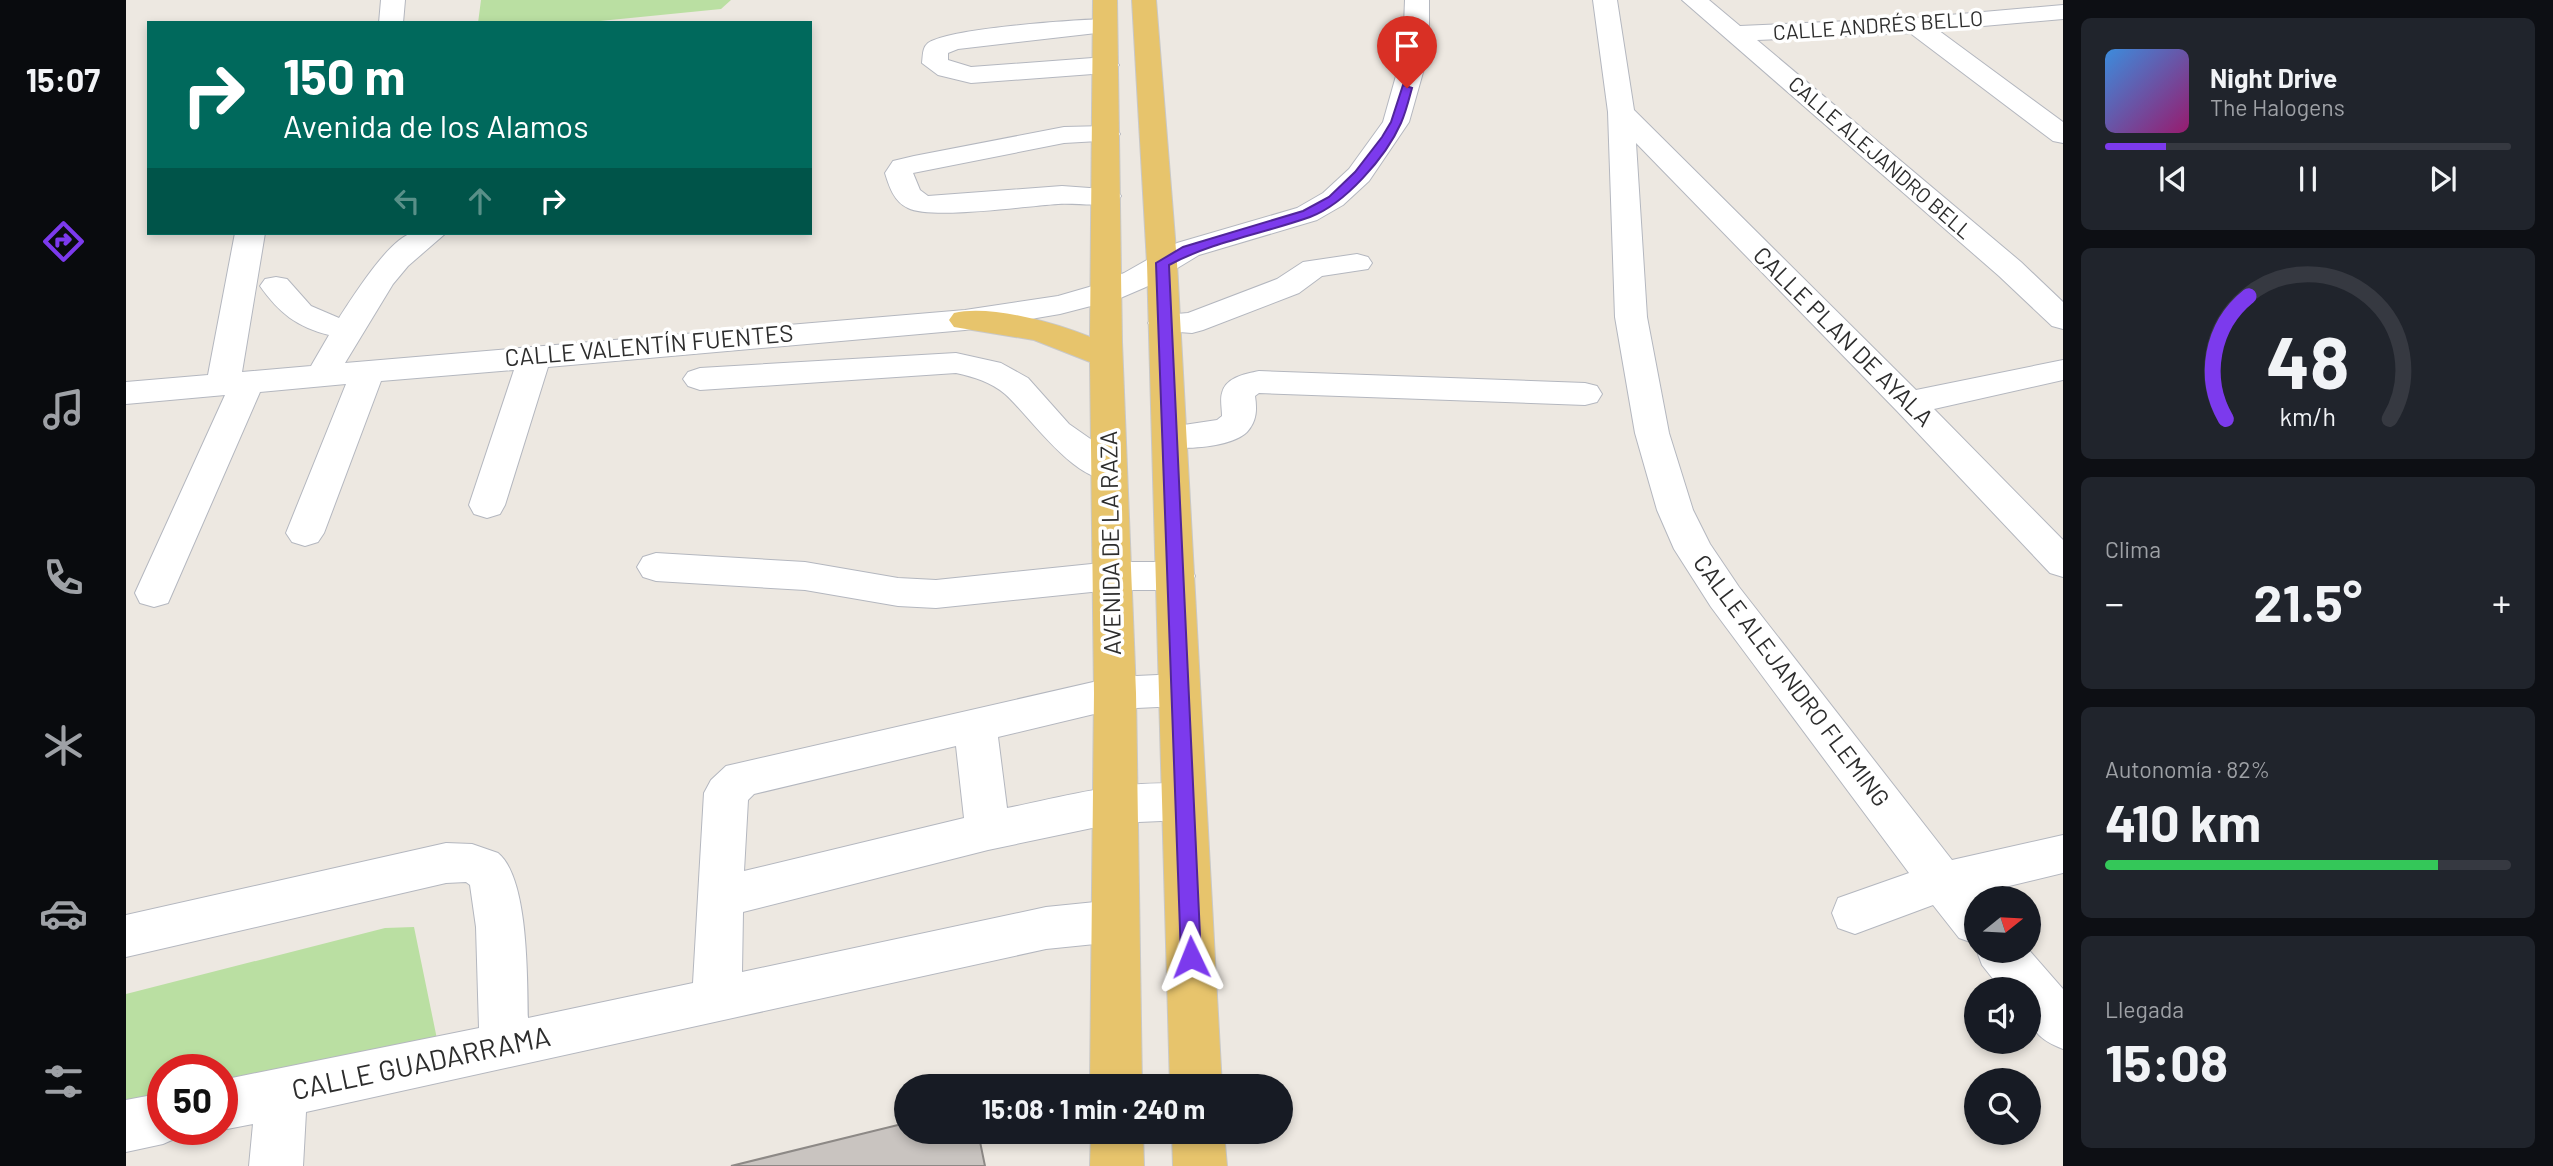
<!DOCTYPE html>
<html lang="es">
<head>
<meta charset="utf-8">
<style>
	body { margin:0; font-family:Barlow,sans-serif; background:#20242c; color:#f1f3f6; height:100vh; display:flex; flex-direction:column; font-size:26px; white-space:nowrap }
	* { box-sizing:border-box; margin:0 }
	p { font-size:23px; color:#9ea1a6 }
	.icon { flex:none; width:38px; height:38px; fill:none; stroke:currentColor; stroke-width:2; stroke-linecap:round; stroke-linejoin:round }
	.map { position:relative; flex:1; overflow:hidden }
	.drawer { display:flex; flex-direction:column; gap:18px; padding:18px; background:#0d0f14; width:490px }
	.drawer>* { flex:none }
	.banner { position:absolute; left:21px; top:21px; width:665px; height:214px; border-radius:0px; box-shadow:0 4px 10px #0003; background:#00695c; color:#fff; overflow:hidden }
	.needle { width:46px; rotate:72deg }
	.tools { position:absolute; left:1838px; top:886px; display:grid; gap:14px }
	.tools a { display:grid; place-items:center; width:77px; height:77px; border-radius:50%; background:#171b24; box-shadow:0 4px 10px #0003; font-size:35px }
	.speed { position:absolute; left:21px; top:1054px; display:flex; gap:14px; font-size:35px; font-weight:700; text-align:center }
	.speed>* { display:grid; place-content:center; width:91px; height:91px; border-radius:50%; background:#171b24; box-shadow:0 4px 10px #0003; line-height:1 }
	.speed .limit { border:10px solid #d22; background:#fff; color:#111 }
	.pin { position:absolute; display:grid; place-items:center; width:60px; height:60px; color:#fff; margin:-72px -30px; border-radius:50% 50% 50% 0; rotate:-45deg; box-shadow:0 0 7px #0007 }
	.pin .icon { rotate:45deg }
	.me { position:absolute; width:77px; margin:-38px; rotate:358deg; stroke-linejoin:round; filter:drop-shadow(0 0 5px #0008) }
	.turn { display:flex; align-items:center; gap:24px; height:147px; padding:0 21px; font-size:32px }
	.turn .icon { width:91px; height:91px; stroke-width:2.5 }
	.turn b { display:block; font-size:49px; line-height:60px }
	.lanes { display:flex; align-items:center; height:66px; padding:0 21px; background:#0003; justify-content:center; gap:35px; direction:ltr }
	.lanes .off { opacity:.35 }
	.big { font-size:52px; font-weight:700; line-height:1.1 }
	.drawer .card { flex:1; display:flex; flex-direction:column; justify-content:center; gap:10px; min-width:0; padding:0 24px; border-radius:10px; background:#20242c }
	.drawer .dial { align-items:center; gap:0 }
	.dial svg { height:182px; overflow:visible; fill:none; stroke:#363941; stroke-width:7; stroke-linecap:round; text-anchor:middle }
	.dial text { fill:#f1f3f6; stroke:none }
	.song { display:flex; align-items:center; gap:21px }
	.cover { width:84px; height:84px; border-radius:10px; background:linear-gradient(135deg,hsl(210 70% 55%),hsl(320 70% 35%)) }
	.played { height:7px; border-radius:4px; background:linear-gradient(90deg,#7c3aed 15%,#363941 15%) }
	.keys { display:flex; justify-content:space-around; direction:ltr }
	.heat { display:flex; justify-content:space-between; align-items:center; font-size:38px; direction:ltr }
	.charge { height:10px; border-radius:5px; background:linear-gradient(90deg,#34c759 82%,#363941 0) }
	.trip { position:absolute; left:768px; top:1074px; width:399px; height:70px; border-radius:35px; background:#171b24; box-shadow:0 4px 10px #0003; font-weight:700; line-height:70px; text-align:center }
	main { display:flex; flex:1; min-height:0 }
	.tabs { display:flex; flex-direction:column; width:126px; justify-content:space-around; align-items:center; background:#090b0e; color:#9ea1a6 }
	.tabs .icon { width:49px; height:49px }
	.tabs .selected { color:#7c3aed }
	.tabs b { font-size:32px; color:#f1f3f6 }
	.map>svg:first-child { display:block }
	.green { fill:#badfa2 }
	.building { fill:#c9c4c0; stroke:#8d8986; stroke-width:2 }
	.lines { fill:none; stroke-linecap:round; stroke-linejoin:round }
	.minor-casing { stroke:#b4b7bf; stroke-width:2 }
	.major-casing { stroke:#c8c8c8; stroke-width:2 }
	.minor { fill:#fff; fill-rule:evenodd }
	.major { fill:#e7c46c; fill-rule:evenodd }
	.route { fill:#7c3aed; stroke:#51269a; stroke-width:2 }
	.labels { text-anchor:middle; stroke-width:7; stroke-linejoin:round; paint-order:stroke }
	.far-street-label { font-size:21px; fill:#2d2d2d; stroke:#fff }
	.street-label { font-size:24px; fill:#2d2d2d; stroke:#fff }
	.near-street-label { font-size:28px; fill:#2d2d2d; stroke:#fff }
</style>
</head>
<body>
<main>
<nav class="tabs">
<b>15:07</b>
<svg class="icon selected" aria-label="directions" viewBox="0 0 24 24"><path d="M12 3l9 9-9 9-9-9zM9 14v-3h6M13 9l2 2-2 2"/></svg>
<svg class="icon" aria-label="music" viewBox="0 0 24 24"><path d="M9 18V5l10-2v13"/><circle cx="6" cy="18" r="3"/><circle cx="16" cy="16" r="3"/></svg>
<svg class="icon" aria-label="phone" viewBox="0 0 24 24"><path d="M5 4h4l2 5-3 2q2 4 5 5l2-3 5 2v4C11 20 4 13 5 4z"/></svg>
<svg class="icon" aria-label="climate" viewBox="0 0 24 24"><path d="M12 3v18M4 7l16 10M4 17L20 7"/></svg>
<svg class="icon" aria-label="car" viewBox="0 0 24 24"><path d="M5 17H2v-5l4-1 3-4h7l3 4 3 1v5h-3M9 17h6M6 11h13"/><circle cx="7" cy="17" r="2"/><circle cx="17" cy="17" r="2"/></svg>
<svg class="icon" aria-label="filters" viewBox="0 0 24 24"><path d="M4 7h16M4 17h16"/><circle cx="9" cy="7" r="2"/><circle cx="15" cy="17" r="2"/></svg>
</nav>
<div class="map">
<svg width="1937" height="1166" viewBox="0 0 1937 1166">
	<rect width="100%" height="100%" fill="#ede8e1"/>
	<path class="green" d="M355,0h250l-10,9 -141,14h-102z
		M288,927l23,112 -215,47v-17h-59v30l-37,8v-113l259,-66z"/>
	<path class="building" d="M780,1123v9h72l7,34h-254z"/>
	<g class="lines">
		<g class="minor-casing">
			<path id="minor" d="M255,0h24l-2,23h-24z
				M1279,0h24v51l-20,71 -40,59 -26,24 -26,15 -118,35 -53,32 -28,12 -58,15 -95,16 -417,37 -43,138 -5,9 -13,4 -13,-4 -5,-9 45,-135 -133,11 -57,152 -6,9 -13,4 -13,-4 -6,-9 60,-149 -86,8 -92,211 -14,4 -14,-4 -5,-10 90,-198 -99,9v-22l82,-7 27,-142h30l-23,139 69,-6 18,-31c-32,-8 -50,-22 -69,-49l5,-7 11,-2 11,2 24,27 28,12c13,-20 51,-81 74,-85 10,-2 23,0 33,0l-38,33 -15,18 -48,79 620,-53 93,-14 38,-11 28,-12 53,-30 120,-35 26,-15 26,-24 34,-47 20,-71z
				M1467,0h24l17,110 282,280 147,-30v20l-129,29 129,131v37l-13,-4 -153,-162 -261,-268 11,174 22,116 24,77 17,34 29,43 213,273 111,-25v38l-83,20 4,5h-8v46l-17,-6 -26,-33 -78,29 -17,-6 -6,-15 6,-15 71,-25 -198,-266 -37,-58 -17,-39 -22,-77 -20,-116 -7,-205z
				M1556,0h27l31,26 175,-8 148,-13v14l-125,11 125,92v21l-10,-2 -143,-108 -153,7 264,222 42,40v27l-11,-3 -53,-50z
				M979,19l9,2 3,5 -3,5 -156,18 -10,4v7l23,7 135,-10 9,3 4,5 -4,5 -9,3 -135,10 -33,-8 -16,-12c1,-7 0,-15 6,-20 22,-15 145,-23 177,-24z
				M980,126l10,2 4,6 -4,6 -52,3 -151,30 7,17 8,6 134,-10 55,4 4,6 -4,6c-19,5 -39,1 -59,2 -32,2 -126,16 -150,4 -14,-6 -19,-22 -23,-35l8,-12 21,-5 150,-29z
				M1231,254l11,3 4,6 -4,6 -46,7 -23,17 -96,37 -11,3 -39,-3 -5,-7 5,-7 35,-3 89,-34 26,-17z
				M830,353l45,10 27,15 41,46 53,37 5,9 -5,9c-43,12 -89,-60 -117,-85 -14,-12 -31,-17 -49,-21l-256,17 -12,-4 -5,-7 5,-7 12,-4z
				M1133,371l326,12 12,3 5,8 -5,8 -12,3 -326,-12 -4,3c2,13 2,25 -8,36 -16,16 -69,19 -90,13l-5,-8 5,-8 60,-9 5,-4c0,-7 -2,-17 0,-23 4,-16 23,-19 37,-22z
				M530,553l149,9 93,16 38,2 175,-18h65l14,4 5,10 -5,10 -14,4h-65l-175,18 -38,-2 -93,-16 -149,-9 -13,-4 -6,-10 6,-10z
				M1053,674l15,5 6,11 -6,11 -15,5 -64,3 -117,28 9,71c53,-10 142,-36 193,-19l6,13 -6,13 -16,5 -68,3 -128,27 -245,62 -1,60 304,-65 69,-7 17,6 6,15 -6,15 -17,6 -69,7 -740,163 -3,54h-54l4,-42 -31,6 -4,-1h4v-49l257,-52 -3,-101 -6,-42 -4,-3 -20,1 -320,74v-42l320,-72 26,1 26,9c31,25 29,127 30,165l165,-35 11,-190 7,-13 15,-14 389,-89zM830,746l8,72 -220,53 4,-71 6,-6z
				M1850,949h52l35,40v60c-34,-13 -35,-27 -35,-60h-27l-19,-24z
				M37,1093v36h21l-3,7 -18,8 -37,8v-52z"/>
		</g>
		<g class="major-casing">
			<path id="major" d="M967,0h24l5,342 14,351 6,394h-52l4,-394 -4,-331 -56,-22 -80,-13 -5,-7 5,-7c35,-9 102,10 136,24z
				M1006,0h24l21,263 45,824h-52l-23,-824z
				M965,1132h52l1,34h-54z
				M1046,1132h52l3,34h-54z"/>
		</g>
		<use href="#minor" class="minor"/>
		<use href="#major" class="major"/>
	</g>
	<path class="route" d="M1277,85l9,3c-3,11 -6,24 -11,35 -15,34 -56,81 -91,94 -48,17 -96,24 -141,48l32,692 -3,7 -7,2 -7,-2 -3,-7 -25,-694 27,-16 120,-36 26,-14 26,-25 27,-35 9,-15z"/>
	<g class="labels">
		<g class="far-street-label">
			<text transform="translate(1752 26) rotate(-4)" y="7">CALLE ANDRÉS BELLO</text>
			<text transform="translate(1754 158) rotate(41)" y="7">CALLE ALEJANDRO BELL</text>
		</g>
		<g class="street-label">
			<text transform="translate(1717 337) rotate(45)" y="8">CALLE PLAN DE AYALA</text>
			<text transform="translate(523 346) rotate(-5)" y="8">CALLE VALENTÍN FUENTES</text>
			<text transform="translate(985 543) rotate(-91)" y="8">AVENIDA DE LA RAZA</text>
			<text transform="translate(1665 681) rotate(53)" y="8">CALLE ALEJANDRO FLEMING</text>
		</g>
		<g class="near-street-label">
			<text transform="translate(295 1063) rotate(-12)" y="10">CALLE GUADARRAMA</text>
		</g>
	</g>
</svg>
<div class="tools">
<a><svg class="needle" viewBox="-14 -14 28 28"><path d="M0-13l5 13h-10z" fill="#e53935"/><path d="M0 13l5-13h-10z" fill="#9ea1a6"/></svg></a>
<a><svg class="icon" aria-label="sound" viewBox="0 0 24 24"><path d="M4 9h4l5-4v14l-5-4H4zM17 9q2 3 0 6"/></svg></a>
<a><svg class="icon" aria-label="search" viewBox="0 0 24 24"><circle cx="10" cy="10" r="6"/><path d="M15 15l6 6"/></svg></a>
</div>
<div class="speed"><div class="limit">50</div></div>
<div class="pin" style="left:1281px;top:88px;background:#d93025"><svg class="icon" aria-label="arrive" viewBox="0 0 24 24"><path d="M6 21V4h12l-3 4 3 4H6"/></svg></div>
<svg class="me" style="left:1065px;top:957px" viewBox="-20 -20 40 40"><path d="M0-17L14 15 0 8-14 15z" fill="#7c3aed" stroke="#fff" stroke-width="4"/></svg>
<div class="trip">15:08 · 1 min · 240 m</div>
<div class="banner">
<div class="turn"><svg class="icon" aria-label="right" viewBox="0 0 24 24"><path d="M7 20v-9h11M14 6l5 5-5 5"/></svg><div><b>150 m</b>Avenida de los Alamos</div></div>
<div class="lanes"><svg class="icon off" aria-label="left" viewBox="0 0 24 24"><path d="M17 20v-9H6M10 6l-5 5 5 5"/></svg><svg class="icon off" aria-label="ahead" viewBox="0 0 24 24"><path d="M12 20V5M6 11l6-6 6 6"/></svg><svg class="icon" aria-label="right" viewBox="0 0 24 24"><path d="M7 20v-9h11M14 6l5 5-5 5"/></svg></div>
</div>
</div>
<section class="drawer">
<div class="card">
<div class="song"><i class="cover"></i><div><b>Night Drive</b><p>The Halogens</p></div></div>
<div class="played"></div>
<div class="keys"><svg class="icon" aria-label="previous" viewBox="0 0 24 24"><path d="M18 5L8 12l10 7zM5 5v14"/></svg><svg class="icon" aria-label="pause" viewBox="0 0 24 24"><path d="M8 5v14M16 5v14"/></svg><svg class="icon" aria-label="next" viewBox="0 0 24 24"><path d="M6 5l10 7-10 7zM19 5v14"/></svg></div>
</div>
<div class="card dial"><svg viewBox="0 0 100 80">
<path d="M14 69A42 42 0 1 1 86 69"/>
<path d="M14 69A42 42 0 0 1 24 15" stroke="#7c3aed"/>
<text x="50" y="56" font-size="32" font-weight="700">48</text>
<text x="50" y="72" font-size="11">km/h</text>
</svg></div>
<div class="card"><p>Clima</p>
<div class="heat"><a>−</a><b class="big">21.5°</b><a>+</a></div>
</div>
<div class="card"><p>Autonomía · 82%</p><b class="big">410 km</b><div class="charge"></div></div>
<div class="card"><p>Llegada</p><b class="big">15:08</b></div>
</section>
</main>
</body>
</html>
